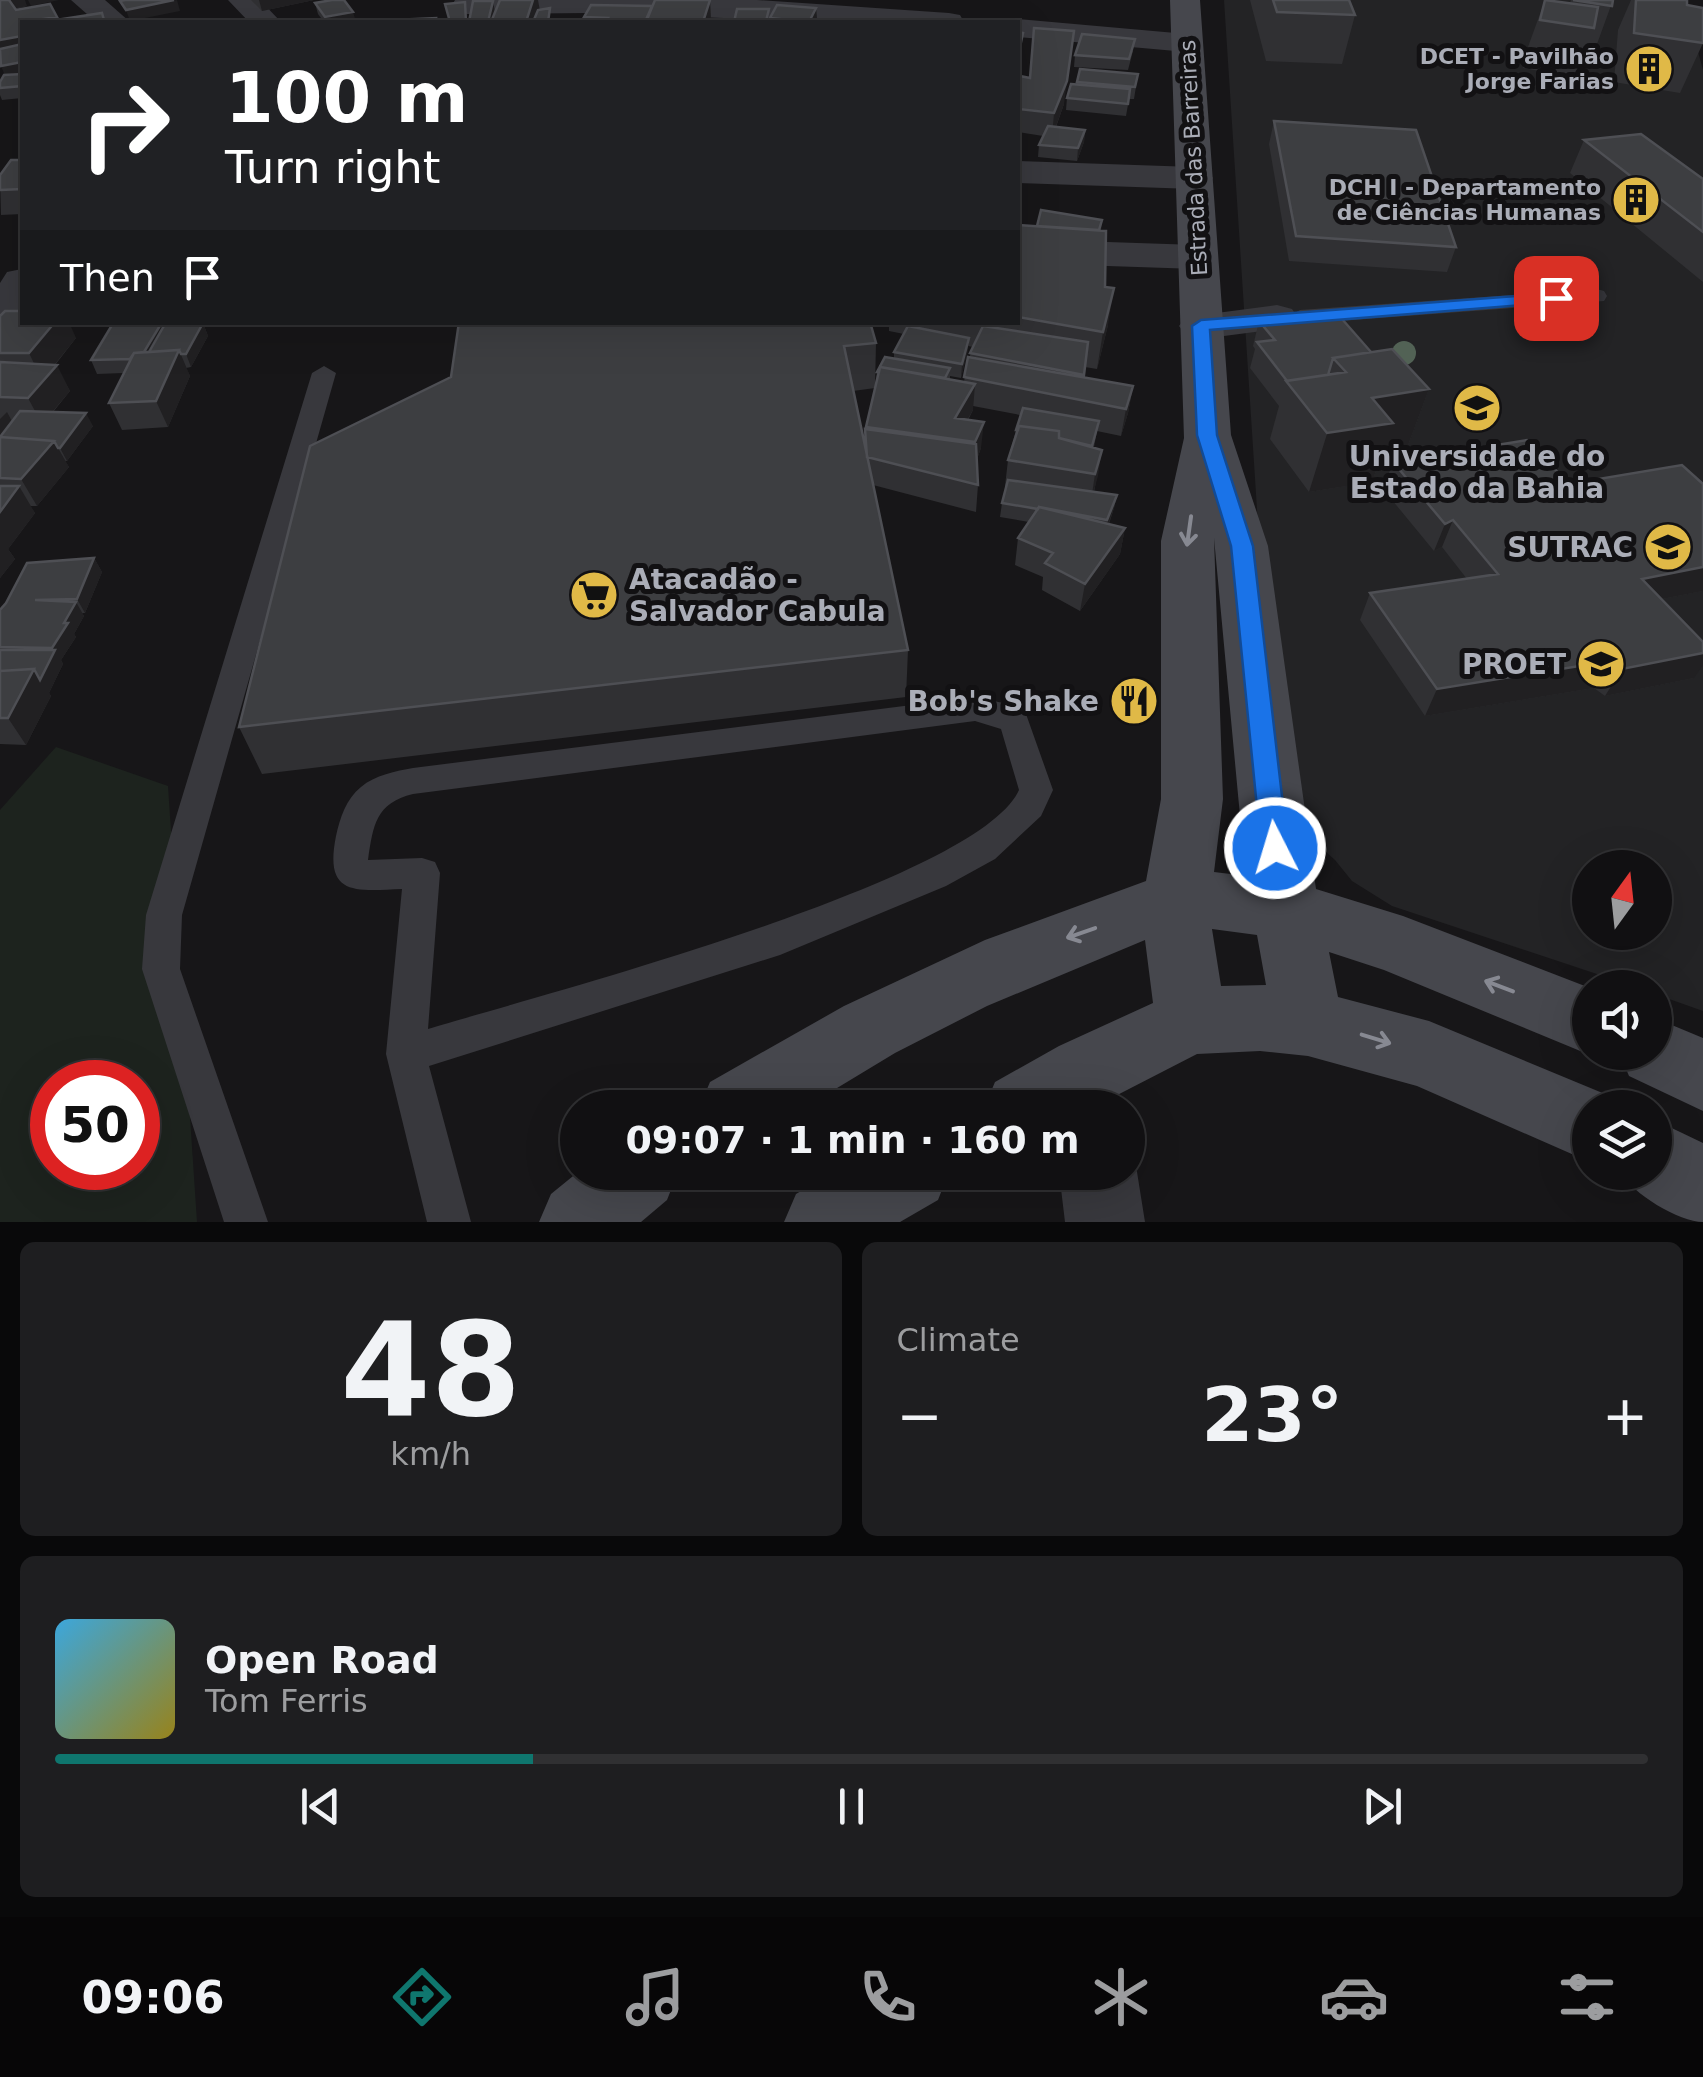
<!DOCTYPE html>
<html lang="en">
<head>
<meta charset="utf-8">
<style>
	body { margin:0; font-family:"DejaVu Sans",sans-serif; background:#1e1e20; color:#f1f3f6; height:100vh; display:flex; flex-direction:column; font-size:38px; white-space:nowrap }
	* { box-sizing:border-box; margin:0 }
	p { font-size:32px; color:#9c9d9f }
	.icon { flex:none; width:55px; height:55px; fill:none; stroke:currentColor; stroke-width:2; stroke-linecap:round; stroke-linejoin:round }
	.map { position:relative; height:1222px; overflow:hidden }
	.panel { display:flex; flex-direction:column; gap:20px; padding:20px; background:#09090a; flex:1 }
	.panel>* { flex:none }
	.hud { position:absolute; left:20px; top:20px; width:1000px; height:305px; border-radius:0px; box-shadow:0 10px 40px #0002,0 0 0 2px #303032; background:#202124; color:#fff; overflow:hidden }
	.needle { width:65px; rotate:15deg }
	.tools { position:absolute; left:1572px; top:850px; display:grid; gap:20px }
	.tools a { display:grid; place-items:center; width:100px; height:100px; border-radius:50%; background:#111012; box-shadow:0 10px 40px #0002,0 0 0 2px #303032; font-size:50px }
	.speed { position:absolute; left:30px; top:1060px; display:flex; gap:20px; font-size:50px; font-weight:700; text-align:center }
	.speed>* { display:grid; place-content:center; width:130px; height:130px; border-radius:50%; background:#111012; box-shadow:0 10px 40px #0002,0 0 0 2px #303032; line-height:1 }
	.speed .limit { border:15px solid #d22; background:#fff; color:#111 }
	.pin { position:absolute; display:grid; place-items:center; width:85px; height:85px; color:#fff; margin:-42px; border-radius:20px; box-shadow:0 5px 15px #0006 }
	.me { position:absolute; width:110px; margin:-55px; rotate:355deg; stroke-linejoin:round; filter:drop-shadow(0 0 8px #0008) }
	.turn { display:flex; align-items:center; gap:35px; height:210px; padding:0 40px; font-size:45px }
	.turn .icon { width:130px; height:130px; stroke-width:2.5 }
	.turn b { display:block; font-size:70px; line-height:85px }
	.then { display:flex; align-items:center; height:95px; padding:0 40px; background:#0003; gap:20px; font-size:38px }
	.big { font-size:75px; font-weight:600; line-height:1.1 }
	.panel .tile { flex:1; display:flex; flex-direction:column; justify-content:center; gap:15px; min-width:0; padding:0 35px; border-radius:15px; background:#1e1e20 }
	.panel .dial { align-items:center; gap:0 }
	.dial b { font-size:130px; line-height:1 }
	.song { display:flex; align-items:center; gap:30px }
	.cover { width:120px; height:120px; border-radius:15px; background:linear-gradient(135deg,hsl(200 70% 55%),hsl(50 70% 35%)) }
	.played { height:10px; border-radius:5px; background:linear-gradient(90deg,#0f766e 30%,#303032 30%) }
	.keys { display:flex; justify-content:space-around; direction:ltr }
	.heat { display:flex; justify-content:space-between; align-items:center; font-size:55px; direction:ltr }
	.panel .tiles { flex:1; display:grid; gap:20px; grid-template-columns:1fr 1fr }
	.tile:last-child { grid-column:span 2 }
	.trip { position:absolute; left:560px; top:1090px; width:585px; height:100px; border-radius:50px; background:#111012; box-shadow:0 10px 40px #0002,0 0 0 2px #303032; font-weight:600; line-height:100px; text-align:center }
	.tabs { display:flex; height:160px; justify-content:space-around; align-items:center; background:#070607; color:#9c9d9f }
	.tabs .icon { width:70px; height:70px }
	.tabs .active { color:#0f766e }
	.tabs b { font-size:45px; color:#f1f3f6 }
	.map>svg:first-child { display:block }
	.built { fill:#232325; fill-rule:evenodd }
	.green { fill:#1d231e; fill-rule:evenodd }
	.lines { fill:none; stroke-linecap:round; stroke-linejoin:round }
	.service { fill:#38383d; fill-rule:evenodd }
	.minor { fill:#38383d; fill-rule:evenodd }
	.secondary { fill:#46474d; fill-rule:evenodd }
	.tree { fill:#526255 }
	.wall { fill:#303033; fill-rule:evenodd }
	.shaded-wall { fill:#212022 }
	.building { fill:#3d3e41; stroke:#4e4f54; stroke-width:2.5 }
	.oneway { stroke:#878992 }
	.route { fill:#1a73e8; stroke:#114b97; stroke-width:2.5 }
	.labels { text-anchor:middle; stroke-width:10; stroke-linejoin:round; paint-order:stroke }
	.far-poi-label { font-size:22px; font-weight:bold; fill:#aaadb7; stroke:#121113; text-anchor:end }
	.far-street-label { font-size:22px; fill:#aaadb7; stroke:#121113 }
	.poi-label { font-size:28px; font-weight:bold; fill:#aaadb7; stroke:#121113; text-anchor:end }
</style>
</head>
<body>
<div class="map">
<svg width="1703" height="1222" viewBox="0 0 1703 1222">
	<rect width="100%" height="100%" fill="#171618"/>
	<path class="built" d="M1224,0h460l19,70v941l-48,-17v-6l-19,-1 -244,-81 -40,-25 -17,-21 -39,-35 -37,-285zM1590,868h65v64h-65z"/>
	<path class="green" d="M56,747l112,39 29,436h-197v-412zM52,1082h86v86h-86z"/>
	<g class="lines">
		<path class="service" d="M1596,289l8,2 3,5 -3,5 -304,23 -12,-7 12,-7z
			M324,366l12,7 -154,542 -2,54 88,253h-44l-82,-253 4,-54 166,-542z
			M975,697l42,9 9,8 27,76 -12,26 -46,43 -49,27 -166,69 -351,111 42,156h-44l-41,-168 16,-165c-48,2 -78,7 -66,-53 4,-18 10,-37 25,-49 14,-12 35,-16 52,-19zM975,721l26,8 18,61c-41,92 -483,206 -591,239l12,-156 -5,-11 -13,-4 -54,2c5,-35 8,-57 45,-66z"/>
		<path class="minor" d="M71,0h34l25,22h-34z
			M228,0h32l21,22h-32z
			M455,0h302l192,13 11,2 4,7h-132l-244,-9 -121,1 -11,-3 -4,-6z
			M1018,19l169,15 11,2 5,7 -5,7 -11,2 -169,-15v-15h-12z
			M1018,161l176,6 13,3 6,8 -6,8 -13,3 -176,-6z
			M1018,239l179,6 14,3 6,9 -6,9 -14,3 -179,-6z
			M22,269v42l-7,11 -15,4v-43l7,-11z
			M1277,305l15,4 6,9 -6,9 -91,12 -15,-4 -7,-9 7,-9z
			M1128,1149l9,23 8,50h-80l-6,-50h69z"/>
		<path class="secondary" d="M1170,0h30l31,435 37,111 48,343 87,27 187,72v64h7l-7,3 -206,-85 -55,-18 9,45 91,24 188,78 4,9h-31v54l-173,-76 -109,-30 -48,-5 -63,3 -105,54h-108l11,-26 64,-36 94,-43 -8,-63 -158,66 -92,47 -91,55h-105l11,-26 134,-76 141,-66 161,-59 15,-82v-258l23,-103zM1214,538l29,310 4,28 -33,-4 9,-73zM1212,929l45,6 9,50 -45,1z
			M1655,1018l48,20v73l-74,-35 -10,-24h36z
			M1655,1120l48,23v79c-23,0 -73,-29 -81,-50h33z
			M578,1172h100l-11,28 -26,22h-102l12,-28z
			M833,1172h116l-11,28 -38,22h-116l12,-28z"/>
	</g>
	<circle class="tree" cx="1404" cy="353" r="12"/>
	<path class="wall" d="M0,0l27,6 -12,3 1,1 42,10 44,-7 3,9h-83v76l-20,2 -2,-5v-13l5,-7z
		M251,0h63l-52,11z
		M655,0h55l1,22h-127v-5l68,-11z
		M1250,0h99l6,15 -13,49 -76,-3z
		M1545,0l25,3 1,-3h42l-20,55 -9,-2 -9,24 -52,-9 5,-21z
		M1631,0h56v5l16,38 -23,50 -66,-11 4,-52z
		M315,3l41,19h-32l-6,-8z
		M816,8l1,11 -2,3h-81h36v-4z
		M1133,51l-5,19 -54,-3 1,-12z
		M1080,69l58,5 -4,25h-5l-3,17 -60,-6 1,-12 9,-14z
		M1018,85l46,19 -8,23 29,3 -1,12 -7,19 -39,-4 1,-12 4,-9 -25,-4z
		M1274,121l182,126 -9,25 -158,-11 -20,-117z
		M1584,140l119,39v103l-133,-109z
		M22,148v66l-21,1 -1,-40 22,-15 -3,-7z
		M1102,220l-1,10 7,95 -11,44 -12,-2 -1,11 49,8 -5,27 -7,23 -24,-5 -3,16 8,3 -8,42 23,3 -3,13 -5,16 16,4 -5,26 -40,57 -38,-21 1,-13 -28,-12 3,-27 11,-16 -29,-5 2,-14 4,-16 -1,-1 3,-26 12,-45 -47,-9v4l-5,10 13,28 -4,11 1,26 -2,27 -103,-27 35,165 -2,47 -644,77 -23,-47 212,-350 425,-34 -1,43 2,-14 17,-13v-7l10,-18 -15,-3v-9h129v-97l19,1zM968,346l5,1 -4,11 -1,-1 -4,25 -14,-3v-3l11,2zM875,388l-9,41h-1v15l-12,-53z
		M0,316l76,22 -21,27 15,26 -17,21 40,14 -26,35h-2l4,6 -32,39h-7l5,7 -27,36 7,10 -15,19z
		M1259,321l112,31 58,37 -22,59 -24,3 -11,31 -63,10 -39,-53 9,-33 -29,-38 5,-19 -2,-3z
		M203,323l5,13 -17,31 -5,1 4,8 -22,51 -46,3 -13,-27 15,-30 -27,1 -6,-14 72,-32z
		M1393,462l176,22 134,107 -41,8 32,79 -89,18 -11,-8 -169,28 -65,-96 10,-27 97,-14 -25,-32 -8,4 -51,-62z
		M94,558l8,14 -17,41h-3l2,3 -10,18 2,3 -15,23 2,4 -14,29 2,3 -25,49 -26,-1v-134z"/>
	<path class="shaded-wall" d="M8,0h17l2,6 -15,3z
		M28,0h31l-28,6z
		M177,0l3,11 -50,10 -4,-11z
		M259,0h55l-52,11z
		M533,0h5l2,11 -3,11h-11z
		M710,0l1,22h-8z
		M493,1l2,11 -2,10h-5z
		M816,8l1,11 -2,3h-6z
		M353,12l3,10h-29l-2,-5z
		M22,36v12l-22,4v-12z
		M1071,53l-7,51 -12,33 2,-24z
		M22,62v13l-16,3 -5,-12z
		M1085,130l-1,12 -7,19 1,-13z
		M1114,288l-6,37 -11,44 6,-37z
		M55,322h14l7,16 -34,42 -13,-27z
		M203,323l5,13 -17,31 -5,-13z
		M161,324l6,13 -27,22z
		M969,338l-1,13 -7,27 1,-14z
		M179,350l11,26 -22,51 -12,-26z
		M57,365l13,26 -28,33 -14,-26z
		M1344,379l85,10 -22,59 -24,3 -11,31 -63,10z
		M975,384l-2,26 -17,29 -1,-21z
		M1133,386l-5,27 -7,23 5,-27z
		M7,412l7,13 -14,16v-22z
		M86,413l7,13 -26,35 -7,-13z
		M984,422l-3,26 -8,21 2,-27z
		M54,441l15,26 -32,39 -16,-27z
		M1102,450l-4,26 -7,25 4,-27z
		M19,486l16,27 -27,36 7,10 -15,19v-66z
		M1117,495l-3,13 -9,26 2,-14z
		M1453,520l-11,27 -8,4 11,-27z
		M1125,528l-5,26 -40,57 5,-27z
		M94,558l8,14 -17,41 -8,-14z
		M1703,567v24l-77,15 16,-27z
		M76,602l8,14 -10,18 2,3 -15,23 2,4 -14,29 2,3 -25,49 -18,-27 26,-49 20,-18 -2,-3z
		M1703,653v12l-9,13 -89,18 17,-27z
		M1610,661l-16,27 -169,28 12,-27z"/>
	<path class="building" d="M0,0h9l7,10 34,-6 7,13 -35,5v14l-22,4z
		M125,0h49l-48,10 -6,-9z
		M332,0h12l9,12 -28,5 -10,-14z
		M500,0h33l-7,22h-35z
		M655,0h55l-7,22h-57z
		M1273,0h76l6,15 -78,-3z
		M1545,0l53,7 -4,21 -54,-8z
		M1573,0h40l-1,6z
		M1636,0h51v5l16,3v35l-69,-10z
		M473,1h20l-5,21h-19z
		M465,2l1,20h-16l-5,-18z
		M591,5l61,1 -7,16h-39l2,-4 -24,-1z
		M777,5l39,3 -7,14 -39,-4z
		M550,8l-2,14h6h-21l5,-12z
		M737,9h32l-3,12 22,1h-54z
		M102,13l2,7 -15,2h-46z
		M436,18l-1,4h-41v-2z
		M1034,28l40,3 -7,50 -13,32 -36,-4v-24l2,-9 10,2z
		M1018,32l5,1 -3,14h-2z
		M1082,34l53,5 -6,20 -54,-4z
		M22,44v18l-21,4 -1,-17z
		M1080,69l58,5 -3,13 -58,-5z
		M22,74v12l-22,2v-6l4,-7z
		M1071,84l59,5 -2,15 -61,-6z
		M1274,121l142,9 40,117 -160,-11z
		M1048,126l37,4 -7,18 -39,-3z
		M1641,134l62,45v53l-119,-92z
		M11,160h11v29l-22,1v-15z
		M1041,210l61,10 -3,10 -62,-4z
		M1018,225l88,6 -1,56 9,1 -11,44 -85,-15z
		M5,311h17v11h33l-26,31h-29v-37z
		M1335,311l36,41 -38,6 -5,17 -41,6 -30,-39 18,-2 -16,-19z
		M459,322h411l6,21 -32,3 64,304 -669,77 71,-281 141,-69z
		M203,323l-17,31h-5l-2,-4 -30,2 16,-28z
		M161,324l-17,28 -10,1 -4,6 -39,1 21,-35z
		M908,326l61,12 -7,26 -68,-12z
		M983,326l105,16 -4,33 -114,-22z
		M1392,349l37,40 -57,9 21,25 -66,10 -41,-52 60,-9 -13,-14z
		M179,350l-23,51 -47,2 25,-50z
		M885,357l65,11 -5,10 -65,-11 -1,5h-2z
		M968,357l165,29 -7,23 -162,-32z
		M0,362l57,3 -29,33 -28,-1z
		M880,367l95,17 -20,34 29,4 -9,20 -109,-15z
		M1023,408l76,13 -7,25 -33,-8v-7l-40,-5 -1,4h-2z
		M20,411l66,2 -26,35h-2l-4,-7 -54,-4z
		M1019,426l40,5v7l43,12 -7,24 -87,-14z
		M865,429l111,15 2,41 -111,-28z
		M0,437l54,4 -33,38 -21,-1z
		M1527,440l42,44 113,-19 21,19v83l-61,12 61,63v11l-81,16 -12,-8 -173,28 -67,-96 128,-19 -45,-54 -8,4 -52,-62z
		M1008,480l109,15 -10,25 -68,-13 -1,2 -36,-6z
		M0,486h19l-19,26z
		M1039,507l86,21 -40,56 -40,-21 8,-10 -35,-15z
		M94,558l-17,41 -42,1 41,2 -12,21h4l-16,25 -52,-1v-37l6,-7 21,-40z
		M0,650h55l-15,30 -6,-11 -34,2z
		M34,669l-26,49h-8v-47z"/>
	<defs><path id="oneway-shaft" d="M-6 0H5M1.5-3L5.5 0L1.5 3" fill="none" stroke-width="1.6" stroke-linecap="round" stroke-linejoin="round" transform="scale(2.5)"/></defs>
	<g class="oneway">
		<use href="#oneway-shaft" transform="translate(1189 531) rotate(98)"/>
		<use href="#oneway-shaft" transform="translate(1081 933) rotate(161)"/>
		<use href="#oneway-shaft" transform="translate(1499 986) rotate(-159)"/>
		<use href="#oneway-shaft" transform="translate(1376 1039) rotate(17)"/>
	</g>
	<path class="route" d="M1556,293l6,2v7l-352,28 7,105 36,111 35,302 -4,8 -9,3 -10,-3 -4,-8 -30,-302 -34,-111 -5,-109 9,-6z"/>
	<defs>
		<g id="building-disc" transform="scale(2.5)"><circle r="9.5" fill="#e0b947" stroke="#121113"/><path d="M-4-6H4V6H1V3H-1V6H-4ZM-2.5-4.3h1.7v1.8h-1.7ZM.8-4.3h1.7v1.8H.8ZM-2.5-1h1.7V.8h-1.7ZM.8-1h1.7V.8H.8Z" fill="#111"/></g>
		<g id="university-disc" transform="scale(2.5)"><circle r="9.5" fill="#e0b947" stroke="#121113"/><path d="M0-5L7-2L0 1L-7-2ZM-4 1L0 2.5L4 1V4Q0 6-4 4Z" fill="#111"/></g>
		<g id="supermarket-disc" transform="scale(2.5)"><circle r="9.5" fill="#e0b947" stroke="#121113"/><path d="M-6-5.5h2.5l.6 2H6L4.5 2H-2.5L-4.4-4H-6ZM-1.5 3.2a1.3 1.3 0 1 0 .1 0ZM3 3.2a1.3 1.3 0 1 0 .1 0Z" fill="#111"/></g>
		<g id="restaurant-disc" transform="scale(2.5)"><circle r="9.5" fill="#e0b947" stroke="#121113"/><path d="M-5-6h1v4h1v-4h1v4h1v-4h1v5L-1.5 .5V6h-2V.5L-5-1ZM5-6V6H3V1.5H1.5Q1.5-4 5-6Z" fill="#111"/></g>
	</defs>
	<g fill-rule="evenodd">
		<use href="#building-disc" x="1649" y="69"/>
		<use href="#building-disc" x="1636" y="200"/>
		<use href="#university-disc" x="1477" y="408"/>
		<use href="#university-disc" x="1668" y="547"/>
		<use href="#supermarket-disc" x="594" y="595"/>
		<use href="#university-disc" x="1601" y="664"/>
		<use href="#restaurant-disc" x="1134" y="701"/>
	</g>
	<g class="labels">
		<g class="far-poi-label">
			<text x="1614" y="64">DCET - Pavilhão<tspan x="1614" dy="25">Jorge Farias</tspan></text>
			<text x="1601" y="195">DCH I - Departamento<tspan x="1601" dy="25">de Ciências Humanas</tspan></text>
		</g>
		<g class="far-street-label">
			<text transform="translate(1193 158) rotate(-93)" y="8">Estrada das Barreiras</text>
		</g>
		<g class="poi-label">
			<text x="1477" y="466" text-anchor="middle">Universidade do<tspan x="1477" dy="32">Estado da Bahia</tspan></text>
			<text x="1633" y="557">SUTRAC</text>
			<text x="629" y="589" text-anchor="start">Atacadão -<tspan x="629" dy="32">Salvador Cabula</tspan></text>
			<text x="1566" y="674">PROET</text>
			<text x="1099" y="711">Bob's Shake</text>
		</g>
	</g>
</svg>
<div class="tools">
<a><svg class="needle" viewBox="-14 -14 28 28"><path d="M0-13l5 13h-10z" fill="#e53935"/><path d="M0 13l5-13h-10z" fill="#9c9d9f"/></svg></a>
<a><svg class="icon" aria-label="sound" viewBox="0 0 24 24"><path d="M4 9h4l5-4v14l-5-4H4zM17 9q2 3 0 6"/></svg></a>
<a><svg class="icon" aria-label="layers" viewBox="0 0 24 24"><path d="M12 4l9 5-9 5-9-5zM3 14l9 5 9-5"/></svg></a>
</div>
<div class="speed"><div class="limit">50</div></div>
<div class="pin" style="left:1556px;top:298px;background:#d93025"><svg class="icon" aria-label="arrive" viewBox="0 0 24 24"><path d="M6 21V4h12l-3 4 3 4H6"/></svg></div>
<svg class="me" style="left:1275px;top:848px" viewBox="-20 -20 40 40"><circle r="17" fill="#1a73e8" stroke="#fff" stroke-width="3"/><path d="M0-11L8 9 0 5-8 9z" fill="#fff"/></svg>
<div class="trip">09:07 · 1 min · 160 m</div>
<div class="hud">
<div class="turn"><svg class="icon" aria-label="right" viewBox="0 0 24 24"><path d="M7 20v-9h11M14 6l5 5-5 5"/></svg><div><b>100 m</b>Turn right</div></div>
<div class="then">Then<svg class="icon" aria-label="arrive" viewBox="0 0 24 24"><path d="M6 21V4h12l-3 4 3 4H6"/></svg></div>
</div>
</div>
<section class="panel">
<div class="tiles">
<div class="tile dial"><b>48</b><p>km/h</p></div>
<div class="tile"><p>Climate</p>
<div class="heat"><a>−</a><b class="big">23°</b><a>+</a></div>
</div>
<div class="tile">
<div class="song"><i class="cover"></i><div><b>Open Road</b><p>Tom Ferris</p></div></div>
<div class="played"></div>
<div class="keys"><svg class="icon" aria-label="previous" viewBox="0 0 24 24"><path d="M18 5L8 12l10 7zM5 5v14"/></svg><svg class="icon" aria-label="pause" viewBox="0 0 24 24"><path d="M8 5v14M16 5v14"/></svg><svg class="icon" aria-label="next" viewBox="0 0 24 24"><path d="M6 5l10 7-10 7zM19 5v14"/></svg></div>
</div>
</div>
</section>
<nav class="tabs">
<b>09:06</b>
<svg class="icon active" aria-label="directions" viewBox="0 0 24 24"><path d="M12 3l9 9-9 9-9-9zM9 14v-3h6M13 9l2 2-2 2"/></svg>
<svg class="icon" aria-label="music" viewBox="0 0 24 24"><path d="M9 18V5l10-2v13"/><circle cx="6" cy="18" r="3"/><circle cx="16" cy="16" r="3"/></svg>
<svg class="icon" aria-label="phone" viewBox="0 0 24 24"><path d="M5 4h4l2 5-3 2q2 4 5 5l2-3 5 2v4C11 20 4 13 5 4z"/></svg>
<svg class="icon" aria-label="climate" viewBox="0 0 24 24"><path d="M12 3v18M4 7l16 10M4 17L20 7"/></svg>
<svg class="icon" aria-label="car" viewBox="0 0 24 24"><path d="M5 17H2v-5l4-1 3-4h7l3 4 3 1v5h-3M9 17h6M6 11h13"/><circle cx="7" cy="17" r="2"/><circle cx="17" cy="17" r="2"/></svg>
<svg class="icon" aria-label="filters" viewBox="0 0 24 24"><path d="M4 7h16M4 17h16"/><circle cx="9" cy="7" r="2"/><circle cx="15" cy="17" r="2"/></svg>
</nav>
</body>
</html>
